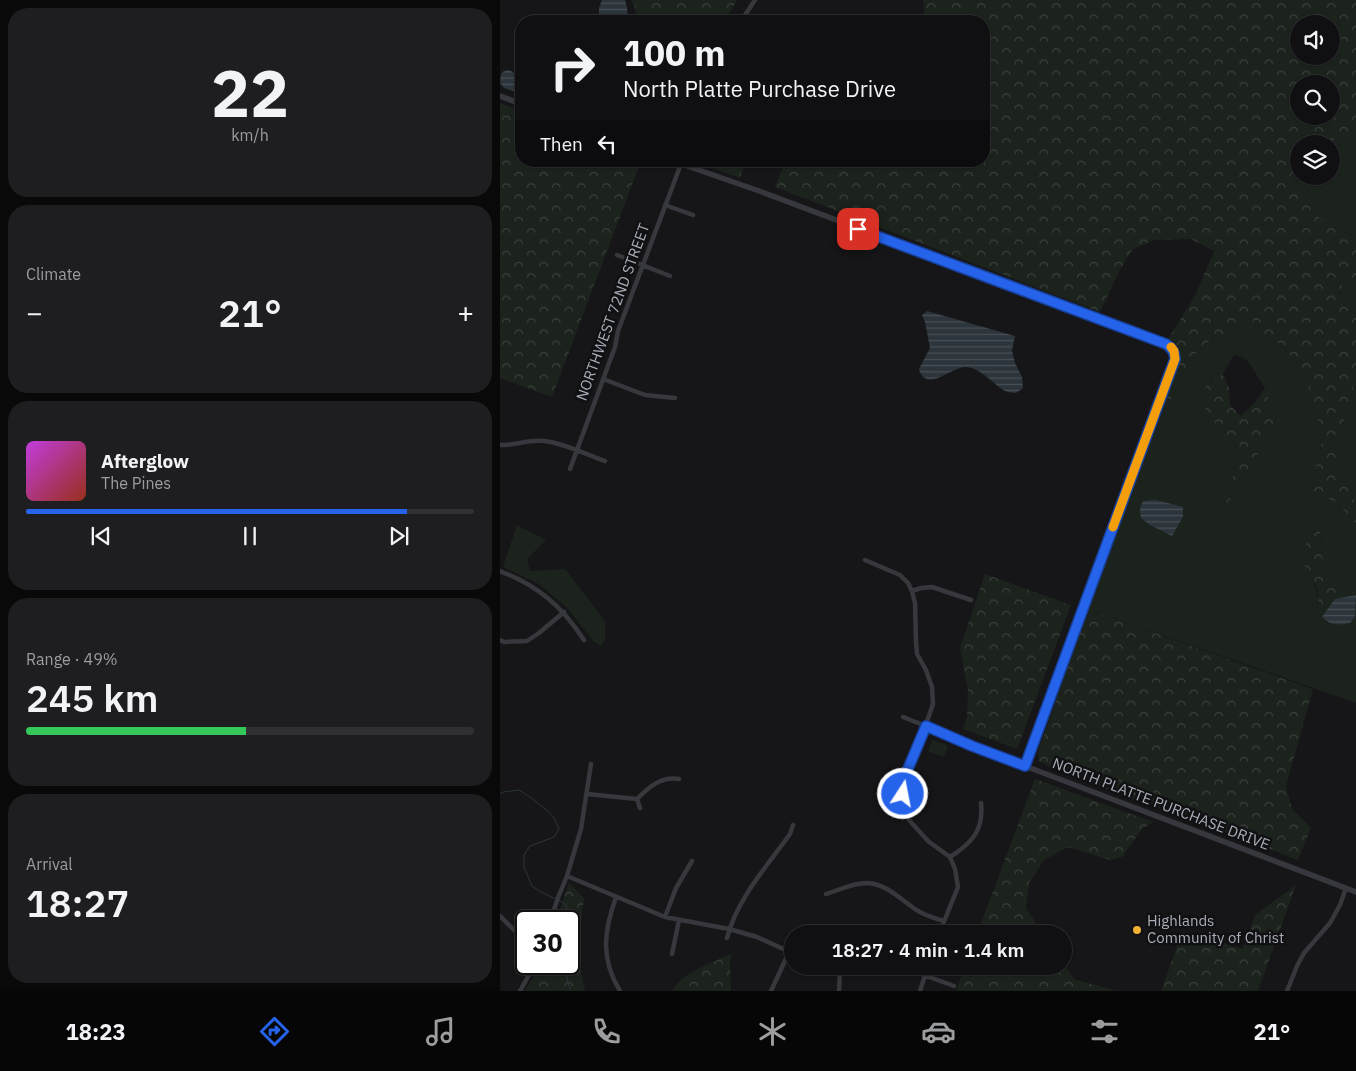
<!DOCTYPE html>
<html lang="en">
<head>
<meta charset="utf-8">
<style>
	body { margin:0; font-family:"IBM Plex Sans",sans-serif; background:#1e1e20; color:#f1f3f6; height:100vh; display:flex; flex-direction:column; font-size:19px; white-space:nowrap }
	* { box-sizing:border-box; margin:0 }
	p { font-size:16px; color:#9c9d9f }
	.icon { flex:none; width:28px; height:28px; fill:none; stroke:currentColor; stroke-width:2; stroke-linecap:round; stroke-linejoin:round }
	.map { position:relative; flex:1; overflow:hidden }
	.panel { display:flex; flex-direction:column; gap:8px; padding:8px; background:#09090a; width:500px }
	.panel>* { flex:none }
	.hud { position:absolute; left:15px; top:15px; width:475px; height:152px; border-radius:20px; box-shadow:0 1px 4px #0004,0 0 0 1px #303032; background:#101012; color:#f1f3f6; overflow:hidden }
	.buttons { position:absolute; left:790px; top:15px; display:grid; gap:10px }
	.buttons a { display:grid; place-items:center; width:50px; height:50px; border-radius:50%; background:#101012; box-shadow:0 1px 4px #0004,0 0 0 1px #303032; font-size:25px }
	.speed { position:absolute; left:15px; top:910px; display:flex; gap:10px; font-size:25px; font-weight:700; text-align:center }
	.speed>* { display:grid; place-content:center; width:65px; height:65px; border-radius:50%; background:#101012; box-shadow:0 1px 4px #0004,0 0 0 1px #303032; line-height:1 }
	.speed .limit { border:2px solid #111; border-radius:8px; background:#fff; color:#111 }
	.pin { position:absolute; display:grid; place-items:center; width:42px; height:42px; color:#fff; margin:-21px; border-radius:10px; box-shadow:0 2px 8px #0006 }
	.me { position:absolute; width:55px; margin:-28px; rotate:11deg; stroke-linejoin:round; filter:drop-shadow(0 0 4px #0008) }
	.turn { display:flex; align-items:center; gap:18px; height:105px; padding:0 25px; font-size:22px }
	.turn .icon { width:65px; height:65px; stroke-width:2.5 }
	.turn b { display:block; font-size:35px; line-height:42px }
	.then { display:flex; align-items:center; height:48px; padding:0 25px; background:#0003; gap:10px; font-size:19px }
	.big { font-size:38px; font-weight:600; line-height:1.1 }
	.panel .card { flex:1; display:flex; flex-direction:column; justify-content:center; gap:8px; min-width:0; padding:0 18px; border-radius:20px; background:#1e1e20 }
	.panel .dial { align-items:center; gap:0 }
	.dial b { font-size:65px; line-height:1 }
	.song { display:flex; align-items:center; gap:15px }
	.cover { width:60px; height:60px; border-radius:8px; background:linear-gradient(135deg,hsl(290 70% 55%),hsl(10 70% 35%)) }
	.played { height:5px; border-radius:2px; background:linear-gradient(90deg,#2563eb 85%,#303032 85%) }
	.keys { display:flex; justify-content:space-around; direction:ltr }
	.heat { display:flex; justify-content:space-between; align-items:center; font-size:28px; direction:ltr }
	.charge { height:8px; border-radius:4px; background:linear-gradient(90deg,#34c759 49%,#303032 0) }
	.trip { position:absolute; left:284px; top:925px; width:288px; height:50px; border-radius:25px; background:#101012; box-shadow:0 1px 4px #0004,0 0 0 1px #303032; font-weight:600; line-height:50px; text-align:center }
	.dock { display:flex; height:80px; justify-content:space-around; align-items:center; background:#060607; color:#9c9d9f }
	.dock .icon { width:35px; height:35px }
	.dock .current { color:#2563eb }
	.dock b { font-size:22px; color:#f1f3f6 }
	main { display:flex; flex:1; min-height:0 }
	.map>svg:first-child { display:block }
	.grass { fill:#1c231d; fill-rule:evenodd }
	.forest { fill:url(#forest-crowns); fill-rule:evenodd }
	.water { fill:url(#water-rules) }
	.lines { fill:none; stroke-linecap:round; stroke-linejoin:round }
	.stream { stroke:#2c353c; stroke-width:1 }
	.minor { stroke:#37383d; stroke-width:4.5 }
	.tertiary { stroke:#37383d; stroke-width:5.5 }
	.route-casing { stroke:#184099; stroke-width:12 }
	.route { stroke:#2563eb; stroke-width:9 }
	.slow { stroke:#f59e0b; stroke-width:9 }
	.poi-dot { fill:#f2b134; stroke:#111113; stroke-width:2 }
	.labels { text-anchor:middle; stroke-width:5; stroke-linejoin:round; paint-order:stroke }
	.street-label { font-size:15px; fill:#a8adb8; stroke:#111113 }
	.poi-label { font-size:15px; fill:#a8adb8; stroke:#111113; text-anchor:start }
</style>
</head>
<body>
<main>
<section class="panel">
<div class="card dial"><b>22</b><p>km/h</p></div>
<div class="card"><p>Climate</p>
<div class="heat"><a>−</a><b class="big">21°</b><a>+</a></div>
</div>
<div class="card">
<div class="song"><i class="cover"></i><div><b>Afterglow</b><p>The Pines</p></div></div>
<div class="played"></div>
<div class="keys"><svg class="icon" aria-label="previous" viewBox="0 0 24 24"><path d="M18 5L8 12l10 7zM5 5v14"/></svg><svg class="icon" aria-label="pause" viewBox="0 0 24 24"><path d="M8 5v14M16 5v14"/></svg><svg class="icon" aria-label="next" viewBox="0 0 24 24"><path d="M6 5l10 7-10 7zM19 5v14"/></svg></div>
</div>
<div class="card"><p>Range · 49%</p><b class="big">245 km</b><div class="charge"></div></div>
<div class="card"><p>Arrival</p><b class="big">18:27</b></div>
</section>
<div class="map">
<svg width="856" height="991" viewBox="0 0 856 991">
	<defs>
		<pattern id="forest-crowns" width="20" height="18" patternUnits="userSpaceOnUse" patternTransform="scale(1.25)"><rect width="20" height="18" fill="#1c231d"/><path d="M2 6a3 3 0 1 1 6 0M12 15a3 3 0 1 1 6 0" fill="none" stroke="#3a403c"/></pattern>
		<pattern id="water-rules" width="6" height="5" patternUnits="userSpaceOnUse" patternTransform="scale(1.25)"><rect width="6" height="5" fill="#2c353c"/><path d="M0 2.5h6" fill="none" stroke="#485056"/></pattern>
	</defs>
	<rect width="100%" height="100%" fill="#161618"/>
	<path class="grass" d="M850,137l6,1v100l-36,-19 -22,-32 -3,-39 4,-1v29h32v-32h-17z
		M856,278v39l-18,-18 6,-20z
		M743,315l8,3 9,17 20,9 25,28 8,36 11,26 -7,29 -9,27 28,12 20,22v179l-268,-94 75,-199 1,4 24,-50 9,-13 13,-10 19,-8zM737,355l10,5 18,28 5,15 8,12 -19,37 -32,52 -6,6 15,-42 3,-19 -30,-33 -1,-34 15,-8 10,-18zM820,531l1,17 4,25 7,7 13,6 11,9 -29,28 -11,-13c3,-19 0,-24 -10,-39z
		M856,384v118l-19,-32 3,-36 6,-18 8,-30z
		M17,525l29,15 -19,19 3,12 35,-2 40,52v19l-4,6 -7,-4 -28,-35 -27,-23 -36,-17z
		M432,740l15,5 1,2 -4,10 -16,-6z"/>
	<path class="forest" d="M131,0h106l-12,21h-88l-3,-17z
		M423,0h433v138l-7,-1 -35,7h-15v3l-4,1 3,39 22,32 36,19v40l-12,1 -6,20 18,18v67l-2,2 -8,30 -6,18 -3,36 19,32v22l-20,-22 -28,-12 9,-27 7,-29 -11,-26 -8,-36 -25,-28 -20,-9 -9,-17 -8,-3 -14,18 -19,8 -13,10 -9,13 -24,50 -1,-4 17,-52 -7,-17 -5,-2 28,-45 18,-43 -23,-12 -38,1 -21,10 -12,20 -20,42 -325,-125 9,-22 32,-4h168v-140h-60v-18zM799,24h32v32h-32zM799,84h32v32h-32z
		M0,103l21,8v50h120l-89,236 -52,-19z
		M194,161h51l-5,17z
		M723,374l6,14 1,17 10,11 14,-12 11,-16 5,15 8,12 -19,37 -32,52 -7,7 16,-43 3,-19 -30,-33 -8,-18 7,-16z
		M812,526l8,5 1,17 4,25 7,7 13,6 11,9 -20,4 -14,18 -6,-7 2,-11 -1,-12 -11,-16 -3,-19z
		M485,574l86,31 -54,144 -54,-20 4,-12 1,-26 -8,-43z
		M588,609l225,80 -27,97 6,23 19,19 -13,32 -92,-36 -142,-50 -25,-13 -1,-9z
		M535,779l118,43 -11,7 -20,28 -12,3 -42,-13 -24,13 -15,23 -3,25 17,26h-66z
		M69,883l15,15 -7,55 8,38h-60l15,-27h29v-43h-13z
		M796,885l-38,106h-97l21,-59 61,17 12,-34z
		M232,954l-2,8 1,29h-59c12,-20 40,-28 60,-37z
		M563,963l11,16 42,12h-160l9,-25h97z"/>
	<path class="water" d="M102,0h23l2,8 1,13h-29v-13z
		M9,70l4,2c4,7 6,12 1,19l-10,-3 -4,-5 1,-9 3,-3z
		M427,311l88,25 -3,14 3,13 7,14 1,11 -7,5c-3,0 -8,-1 -11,-2 -12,-7 -25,-24 -40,-24 -14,0 -39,27 -46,2l11,-21 -5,-26 -3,-7z
		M656,500l27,7v10l-11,19 -22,-11 -9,-7 -1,-9 3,-8z
		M856,595l-1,22 -5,6c-11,2 -20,3 -28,-6l13,-18z"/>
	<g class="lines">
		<path class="stream" d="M0,794l3,-2 16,-2 11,7 20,16 4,5 5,11 -5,8 -24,9 -6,9v12l8,19 9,6 23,11 4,7 -2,11
			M65,964l3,19 3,8"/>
		<path class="minor" d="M241,21l14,-21
			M165,205l28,10
			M117,255l53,21
			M103,379l42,16 30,3
			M0,445c14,1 28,-6 44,-4 20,2 41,13 61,20
			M70,469l45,-122 3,-16 63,-167
			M365,560l35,15 8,8 4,8 3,12 1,39 1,12 9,16 6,17 1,17 -10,29 -18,43 -2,18 2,15 4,11 19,21 22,16 5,12 3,18 -19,47
			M0,571c38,15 61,34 84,69
			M412,591l9,-3 11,-1 39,13
			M0,640l4,2 23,-1 12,-8 25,-21
			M403,717c40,16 81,33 122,49
			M87,794l50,5c12,-12 24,-23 42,-20
			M137,799l3,9
			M450,857c22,-14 34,-27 31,-54
			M67,876l98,41 64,12 28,8 35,16
			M326,894c13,-4 27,-11 41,-11 20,1 33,16 48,26 8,6 19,9 29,12
			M116,897c-12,34 -16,61 4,94
			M0,916l15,15 11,6
			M165,917l11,-29 16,-27
			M50,921l9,-26 8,-19 14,-47 10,-65
			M227,938c10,-39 40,-72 63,-104l3,-9
			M172,954l7,-34
			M322,966l18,4 29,-4
			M399,966l55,20
			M20,991l15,-27
			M271,991l18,-39
			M339,991l1,-21
			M420,991l8,-25
			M787,991l10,-25 7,-13 26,-30 10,-18 6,-17"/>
		<path class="tertiary" d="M0,96l21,8
			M173,161l89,31 404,152c6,4 9,7 9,15l-150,407 331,126"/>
	</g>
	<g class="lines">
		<g class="route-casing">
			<path id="route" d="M358,229l308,115c6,4 9,8 9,15l-150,407 -53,-20 -46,-20 -21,50 -2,18"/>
		</g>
		<use href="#route" class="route"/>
		<path class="slow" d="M613,527l62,-168 -1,-8 -3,-4"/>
	</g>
	<circle class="poi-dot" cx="637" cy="930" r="5"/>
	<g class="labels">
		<g class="street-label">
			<text transform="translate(113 312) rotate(-70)" y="5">NORTHWEST 72ND STREET</text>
			<text transform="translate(661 804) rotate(21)" y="5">NORTH PLATTE PURCHASE DRIVE</text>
		</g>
		<g class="poi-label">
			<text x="647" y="926">Highlands<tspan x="647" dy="17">Community of Christ</tspan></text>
		</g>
	</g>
</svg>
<div class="buttons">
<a><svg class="icon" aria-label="sound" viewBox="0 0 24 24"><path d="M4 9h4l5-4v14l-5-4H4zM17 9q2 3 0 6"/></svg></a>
<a><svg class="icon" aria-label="search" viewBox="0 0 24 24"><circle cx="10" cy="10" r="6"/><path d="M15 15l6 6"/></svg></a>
<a><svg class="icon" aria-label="layers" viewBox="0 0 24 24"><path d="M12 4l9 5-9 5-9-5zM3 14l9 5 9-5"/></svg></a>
</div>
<div class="speed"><div class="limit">30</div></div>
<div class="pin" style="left:358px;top:229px;background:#d93025"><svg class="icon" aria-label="arrive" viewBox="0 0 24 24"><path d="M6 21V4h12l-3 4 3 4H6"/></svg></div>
<svg class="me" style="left:403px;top:794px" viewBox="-20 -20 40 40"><circle r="17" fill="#2563eb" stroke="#fff" stroke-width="3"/><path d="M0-11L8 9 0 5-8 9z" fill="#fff"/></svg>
<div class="trip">18:27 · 4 min · 1.4 km</div>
<div class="hud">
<div class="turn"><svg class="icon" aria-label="right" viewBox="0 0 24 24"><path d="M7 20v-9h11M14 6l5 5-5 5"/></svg><div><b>100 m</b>North Platte Purchase Drive</div></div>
<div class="then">Then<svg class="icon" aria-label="left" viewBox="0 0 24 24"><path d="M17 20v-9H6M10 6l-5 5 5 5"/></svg></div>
</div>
</div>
</main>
<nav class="dock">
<b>18:23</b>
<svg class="icon current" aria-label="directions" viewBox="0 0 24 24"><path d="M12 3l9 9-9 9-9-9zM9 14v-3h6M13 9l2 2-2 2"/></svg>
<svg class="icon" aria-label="music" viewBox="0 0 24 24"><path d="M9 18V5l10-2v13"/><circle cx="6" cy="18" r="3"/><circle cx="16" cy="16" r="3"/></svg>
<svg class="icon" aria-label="phone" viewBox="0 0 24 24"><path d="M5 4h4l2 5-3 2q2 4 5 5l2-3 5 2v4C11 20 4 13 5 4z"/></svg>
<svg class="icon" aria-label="climate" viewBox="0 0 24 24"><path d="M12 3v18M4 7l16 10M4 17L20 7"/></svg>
<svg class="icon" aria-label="car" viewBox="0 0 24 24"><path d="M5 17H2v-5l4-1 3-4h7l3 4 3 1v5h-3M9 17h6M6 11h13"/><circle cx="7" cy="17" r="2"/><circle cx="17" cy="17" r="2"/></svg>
<svg class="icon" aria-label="filters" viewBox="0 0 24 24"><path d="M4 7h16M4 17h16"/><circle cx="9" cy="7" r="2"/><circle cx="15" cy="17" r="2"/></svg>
<b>21°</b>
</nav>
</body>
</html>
